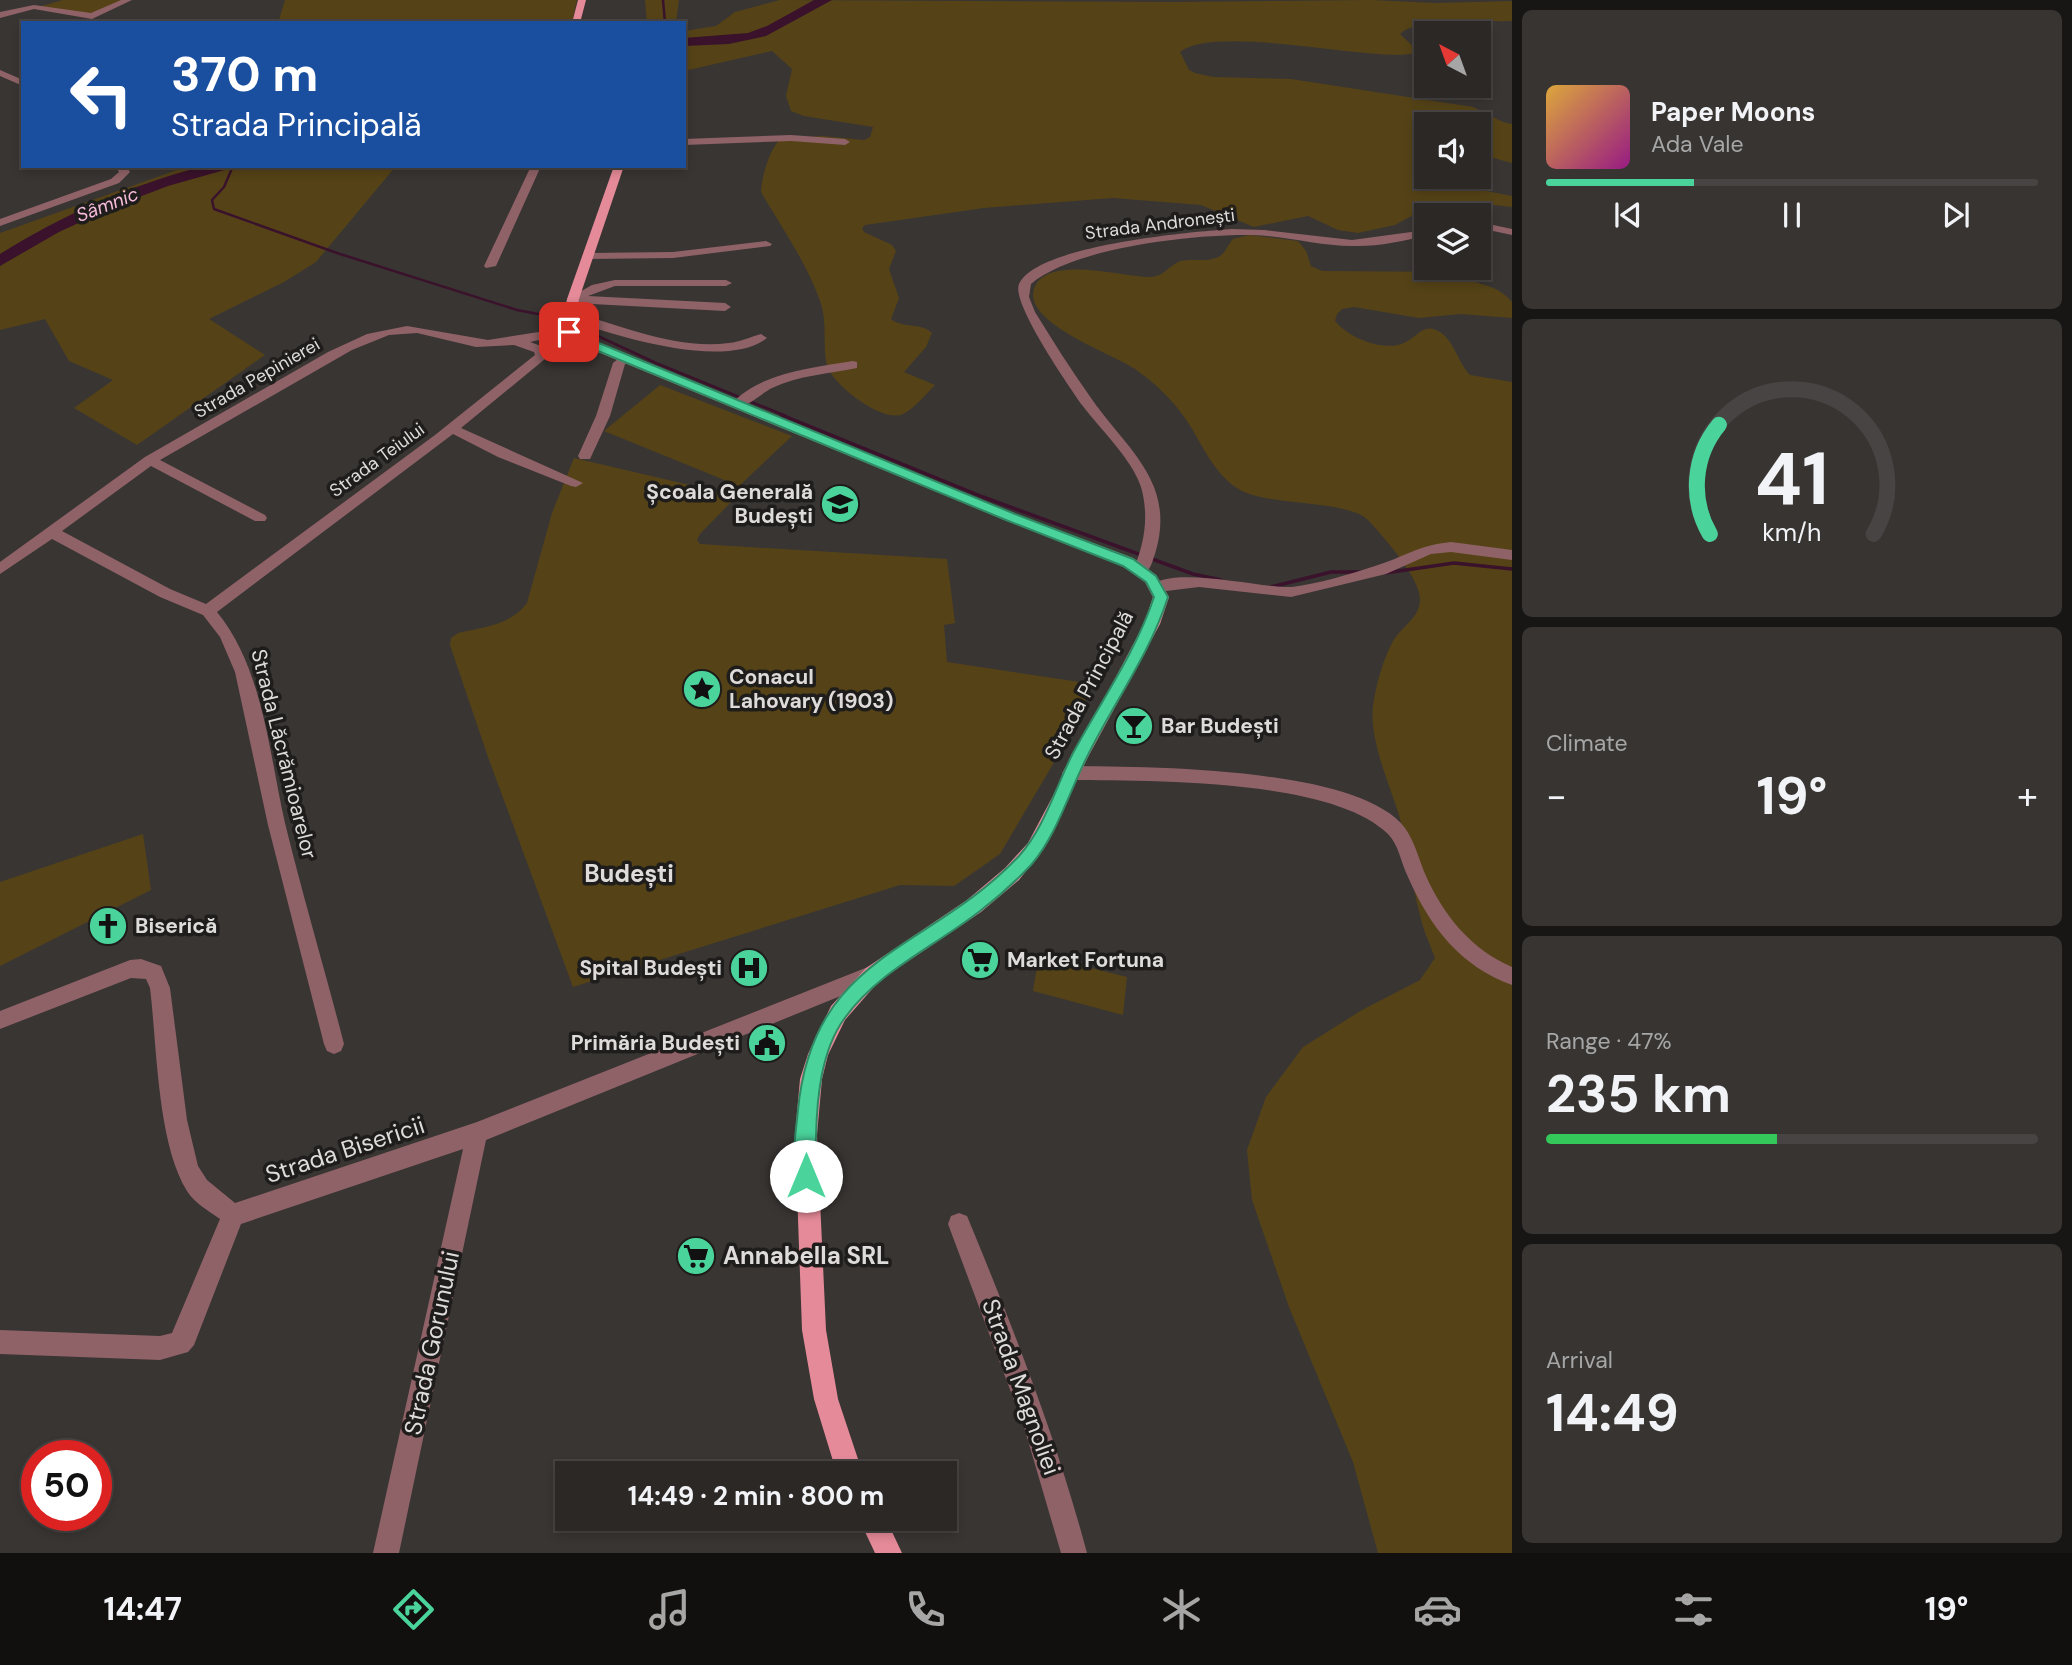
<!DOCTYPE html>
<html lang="en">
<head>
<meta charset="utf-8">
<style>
	body { margin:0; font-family:"DM Sans",sans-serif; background:#373432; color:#f1f3f6; height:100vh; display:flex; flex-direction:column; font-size:26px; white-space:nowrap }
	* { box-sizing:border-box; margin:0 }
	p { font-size:23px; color:#a6a6a7 }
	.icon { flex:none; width:38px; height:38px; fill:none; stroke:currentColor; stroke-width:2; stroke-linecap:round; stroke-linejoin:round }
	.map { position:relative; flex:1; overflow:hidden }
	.drawer { display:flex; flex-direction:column; gap:10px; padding:10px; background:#181615; width:560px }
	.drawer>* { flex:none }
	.hud { position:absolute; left:21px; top:21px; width:665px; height:147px; border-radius:0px; box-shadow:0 4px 10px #0003,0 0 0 2px #474443; background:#1a4fa0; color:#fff; overflow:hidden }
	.needle { width:46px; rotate:319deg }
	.tools { position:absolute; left:1414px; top:21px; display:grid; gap:14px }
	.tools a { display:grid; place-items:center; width:77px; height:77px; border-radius:0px; background:#2b2826; box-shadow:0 4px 10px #0003,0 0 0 2px #474443; font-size:35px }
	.speed { position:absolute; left:21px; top:1440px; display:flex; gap:14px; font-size:35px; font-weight:700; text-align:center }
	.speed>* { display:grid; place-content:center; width:91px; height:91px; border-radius:50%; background:#2b2826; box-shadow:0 4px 10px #0003,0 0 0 2px #474443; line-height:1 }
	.speed .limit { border:10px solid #d22; background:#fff; color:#111 }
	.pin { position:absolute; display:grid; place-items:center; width:60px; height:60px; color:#fff; margin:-30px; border-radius:14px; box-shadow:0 4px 10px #0006 }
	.me { position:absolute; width:77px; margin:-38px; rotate:0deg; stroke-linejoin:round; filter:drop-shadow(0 0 5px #0008) }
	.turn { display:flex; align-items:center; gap:24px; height:147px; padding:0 35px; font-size:32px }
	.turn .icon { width:91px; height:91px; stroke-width:2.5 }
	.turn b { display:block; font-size:49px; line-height:60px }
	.big { font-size:52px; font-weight:700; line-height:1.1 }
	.drawer .card { flex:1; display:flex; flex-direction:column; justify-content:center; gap:10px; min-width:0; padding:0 24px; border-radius:10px; background:#373432 }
	.drawer .dial { align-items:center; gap:0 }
	.dial svg { height:182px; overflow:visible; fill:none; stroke:#474443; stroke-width:7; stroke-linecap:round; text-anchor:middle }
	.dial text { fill:#f1f3f6; stroke:none }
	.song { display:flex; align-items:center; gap:21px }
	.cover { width:84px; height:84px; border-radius:10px; background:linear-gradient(135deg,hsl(40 70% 55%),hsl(310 70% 35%)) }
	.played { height:7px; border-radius:4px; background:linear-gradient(90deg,#4ad49c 30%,#474443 30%) }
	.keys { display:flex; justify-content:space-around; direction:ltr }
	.heat { display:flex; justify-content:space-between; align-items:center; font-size:38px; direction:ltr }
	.charge { height:10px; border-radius:5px; background:linear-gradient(90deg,#34c759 47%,#474443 0) }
	.trip { position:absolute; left:555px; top:1461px; width:402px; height:70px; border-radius:0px; background:#2b2826; box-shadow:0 4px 10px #0003,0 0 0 2px #474443; font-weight:700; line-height:70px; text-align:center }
	.tabs { display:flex; height:112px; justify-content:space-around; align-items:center; background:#11100f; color:#a6a6a7 }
	.tabs .icon { width:49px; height:49px }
	.tabs .current { color:#4ad49c }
	.tabs b { font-size:32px; color:#f1f3f6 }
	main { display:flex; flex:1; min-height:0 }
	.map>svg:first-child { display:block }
	.green { fill:#554317 }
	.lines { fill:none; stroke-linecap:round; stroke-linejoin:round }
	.stream-far1 { stroke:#3a122b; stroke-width:2.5 }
	.stream { stroke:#3a122b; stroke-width:3.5 }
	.river { fill:#3a122b; fill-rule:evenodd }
	.minor { fill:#8f6267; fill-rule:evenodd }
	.major { fill:#e58a98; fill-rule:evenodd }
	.route { fill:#4ad49c; stroke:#308a65; stroke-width:2 }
	.labels { text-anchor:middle; stroke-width:7; stroke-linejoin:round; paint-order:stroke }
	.far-street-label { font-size:18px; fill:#dedbda; stroke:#1f1d1c }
	.far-water-label { font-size:19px; font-style:italic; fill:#f7bbdb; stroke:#1f1d1c }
	.poi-label { font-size:21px; font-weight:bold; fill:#dedbda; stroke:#1f1d1c; text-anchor:start }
	.street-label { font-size:21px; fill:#dedbda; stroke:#1f1d1c }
	.quarter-label { font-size:24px; font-weight:bold; fill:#dedbda; stroke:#1f1d1c }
	.near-street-label { font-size:24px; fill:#dedbda; stroke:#1f1d1c }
	.near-poi-label { font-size:24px; font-weight:bold; fill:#dedbda; stroke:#1f1d1c; text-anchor:start }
</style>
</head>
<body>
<main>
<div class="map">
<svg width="1512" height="1553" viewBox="0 0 1512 1553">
	<rect width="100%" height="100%" fill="#393533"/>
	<path class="green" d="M63,0h61l-30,14 -56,-7z
		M285,0h292l-5,23h-294z
		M645,0h34l-3,23h-29z
		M780,0l393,2 199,-2 63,3 77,-2v20c-24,1 -96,-4 -112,13l16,15 -5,5c-49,6 -196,-30 -231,-2l9,18 6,3 18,4 78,2 182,28 30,15 9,2v39l-33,-9v-30h-53v53h12l2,5 72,14v11l-37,-4 -43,2 -37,20 -37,8 -20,-3 -30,-14 -54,11 -53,-22 -88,-7 -129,10 -119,17 -3,3 2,4 28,13 4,6 -7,18 10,29 -8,21c12,10 30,3 41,14l-6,14 -22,25 31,13c-9,9 -20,23 -32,29 -19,10 -71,-29 -76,-49 -5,-22 1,-42 -7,-64 -13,-38 -39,-74 -59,-109 0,-13 9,-45 20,-53l41,-3 42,4 6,-3 3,-10 -69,-11 -13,-5 -5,-15 6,-27 -20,-18 -88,20v-40l32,-5 19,-14z
		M188,166h208l-80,96 -32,20 -75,37 56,36 -128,90 -63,-37 39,-28 -44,-19 -24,-42 -45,11v-97z
		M1249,235l49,6 8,10 5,15 11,5 129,1c21,13 45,10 61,30v16l-51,-4 -42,4 -65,-11 -12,2 -5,5 -2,7c14,17 48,31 69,22 10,-4 18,-17 29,-14 20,5 24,33 37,46l42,7v1171h-134l-25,-91 -64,-155 -37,-107 -5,-50 19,-53 37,-50 59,-37 58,-30 15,-22c-5,-14 -12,-28 -15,-43 -9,-33 -12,-67 -21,-100 -10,-32 -30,-76 -26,-109 3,-22 10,-46 20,-65 9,-15 27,-23 27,-42 0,-21 -37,-63 -52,-79 -20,-20 -96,-14 -126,-29 -28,-15 -39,-46 -55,-70 -14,-21 -32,-38 -52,-52 -22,-15 -112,-46 -101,-80 12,-36 91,-11 117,-12 14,-1 18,-12 30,-16 12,-3 28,2 39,-5 6,-4 8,-12 13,-17z
		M660,385l132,51 -53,50 -135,-55z
		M574,458l163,38 -37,38 -3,6 3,4 247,15 8,64 -11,2 3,37 146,22 -27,58 -66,112 -46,32 -54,-1 -327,102 -85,-230 -38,-112 1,-7 7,-5c25,-6 53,-8 69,-30l25,-90z
		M143,834l8,56 -151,76v-84z
		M1039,955l88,22 -4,38 -90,-24z"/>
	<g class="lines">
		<path class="stream-far1" d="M663,0l2,23
			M233,166l-9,21 -12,13 2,9 123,44 180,57 42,8 97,45 130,53"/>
		<path class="stream" d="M782,415l201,82 210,77 28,6
			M1385,573l69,-10 58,6
			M1271,587l60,-15h31"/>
		<path class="river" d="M814,0h18l-66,36 -37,8 -45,2v-8l64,-5 19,-7z
			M204,166h26l-2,3 -60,17 -55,21 -54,25 -59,34v-12c64,-40 131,-69 204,-88z"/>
		<path class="minor" d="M121,0h11l-40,19 -58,-10 -34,9v-6l34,-7 57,8z
			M0,70l23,10v6l-23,-10z
			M791,135l54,4 5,3 -5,3 -54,-4 -107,4v-6z
			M115,166h11l4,6 -11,11 -119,43v-7l111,-40 8,-7z
			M531,166h10l-45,100 -10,2 -2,-2z
			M1479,222l33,7v6l-33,-7z
			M1231,229l33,1 88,10 74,-10v6c-24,5 -49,11 -74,10 -33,0 -67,-10 -100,-11 -57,-1 -178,12 -221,49l-2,13 6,15c18,29 36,58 56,86 36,52 86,84 64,156 -3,8 -5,19 -14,21l-8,-5c12,-27 16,-55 8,-83 -9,-28 -41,-58 -59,-82 -13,-19 -71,-102 -63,-121 18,-39 172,-52 212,-55z
			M766,241l6,3 -2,2 -97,12 -85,1 -6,-3 6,-3 85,-1z
			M615,280h111l6,3 -6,3h-111l-27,10 137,7 6,4 -6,4 -152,-8 -6,-4 25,-14z
			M569,311c52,14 106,39 160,32 11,-1 21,-6 32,-9l6,4c-42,33 -156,-3 -202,-20l-2,-3z
			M407,326l81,14 83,-13v6l-41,9 14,5 1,12 -84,69 122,55 -7,4 -5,-1 -73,-29 -45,-23 -236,178c46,56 52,141 68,211 18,74 40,147 59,221l-3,7 -7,3 -7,-3 -3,-7 -56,-219 -33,-153 -15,-35 -17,-22 -43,-18 -108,-58 -52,35v-12l145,-105 183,-105 39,-18zM417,333l59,14 38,-2 20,7 1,3 -100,80 -229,169 -36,-15 -108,-58 89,-65 104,55h10l2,-3 -2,-3 -105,-55 192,-110 37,-15z
			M624,354l6,4 -5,6 -15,52 -20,43h-10l-2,-3 18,-40 17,-53z
			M853,361l4,1v6c-28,6 -58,7 -85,20 -12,6 -25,21 -39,19l-2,-3c30,-32 81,-36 122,-43z
			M1451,542l61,8v10l-61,-8 -20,2 -45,20 -95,23 -92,-10 -41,5 -8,-5c19,-23 114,2 142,0 25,-3 59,-13 83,-21 29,-9 44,-21 76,-24z
			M1071,766c74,1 287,0 334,62 10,14 14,32 21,48 18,40 46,74 86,91v18c-52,-19 -82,-58 -104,-108 -7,-14 -9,-32 -20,-43 -57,-56 -239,-53 -317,-54l-6,-2 -3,-5 3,-5z
			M141,959l20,7 9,22 17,132 11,46 9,14 28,23 242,-81 396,-157 7,3 3,6 -3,6 -394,160 -87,413h-26l90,-404 -222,75 -47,121 -6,7 -28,8 -160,-6v-24l160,6 12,-3 48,-114c-11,-8 -26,-16 -33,-28 -30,-48 -30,-146 -37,-203l-4,-9 -15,-1 -131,51v-18l130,-51z
			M959,1213l8,3c46,111 89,221 120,337h-26l-37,-126 -76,-203 3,-8z"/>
		<path class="major" d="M578,0h8l-6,23h-8z
			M614,166h10l-45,133 -6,30 21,12 421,173 118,44 23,17 13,22 -9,27 -72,133 -48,96 -21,27 -38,32 -101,68 -35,40 -17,35 -6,24 -5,56 9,195 12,69 25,75h-26l-23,-75 -12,-69 -7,-195 5,-56 8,-25 23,-48 35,-38 101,-68 38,-32 23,-25 116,-219 9,-27 -8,-15 -22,-16 -118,-46 -419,-173 -23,-14 -2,-3 6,-31z
			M859,1519h27l16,34h-27z"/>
	</g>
	<path class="route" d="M566,330h7l21,11 421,173 118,45 23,17 12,21c-18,57 -55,107 -81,160 -18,35 -30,78 -56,108 -15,16 -34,33 -51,46 -46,36 -102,60 -136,108 -23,32 -27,79 -28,117 -1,16 3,33 -3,47l-7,3 -7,-3c-9,-20 -3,-51 -1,-73 15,-158 131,-158 221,-254 26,-29 37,-70 54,-103 28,-52 63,-101 81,-156l-8,-15 -23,-16 -117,-46 -420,-174 -20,-11z"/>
	<defs>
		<g id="school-disc" transform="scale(2.0125)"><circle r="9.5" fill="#4ad49c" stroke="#1f1d1c"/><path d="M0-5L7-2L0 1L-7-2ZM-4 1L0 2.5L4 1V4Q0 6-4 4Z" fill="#111"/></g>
		<g id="sight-disc" transform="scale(2.0125)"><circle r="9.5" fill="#4ad49c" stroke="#1f1d1c"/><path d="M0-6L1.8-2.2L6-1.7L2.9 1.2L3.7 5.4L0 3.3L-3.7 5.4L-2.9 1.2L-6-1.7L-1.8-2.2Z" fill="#111"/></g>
		<g id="bar-disc" transform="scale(2.0125)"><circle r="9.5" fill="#4ad49c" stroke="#1f1d1c"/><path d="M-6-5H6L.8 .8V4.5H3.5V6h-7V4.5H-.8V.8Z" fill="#111"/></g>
		<g id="church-disc" transform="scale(2.0125)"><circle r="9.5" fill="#4ad49c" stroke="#1f1d1c"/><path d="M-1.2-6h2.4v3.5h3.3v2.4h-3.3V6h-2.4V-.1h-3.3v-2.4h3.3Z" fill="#111"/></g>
		<g id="supermarket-disc" transform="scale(2.0125)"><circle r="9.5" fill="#4ad49c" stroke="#1f1d1c"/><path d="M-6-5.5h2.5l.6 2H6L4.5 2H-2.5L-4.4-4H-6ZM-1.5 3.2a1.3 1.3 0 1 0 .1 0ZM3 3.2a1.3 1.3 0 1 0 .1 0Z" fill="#111"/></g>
		<g id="hospital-disc" transform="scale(2.0125)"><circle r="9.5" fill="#4ad49c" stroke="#1f1d1c"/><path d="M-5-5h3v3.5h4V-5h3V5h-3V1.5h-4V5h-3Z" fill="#111"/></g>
		<g id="civic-disc" transform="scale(2.0125)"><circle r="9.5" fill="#4ad49c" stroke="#1f1d1c"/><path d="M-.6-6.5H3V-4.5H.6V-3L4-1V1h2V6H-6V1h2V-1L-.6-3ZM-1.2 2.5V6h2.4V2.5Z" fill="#111"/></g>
	</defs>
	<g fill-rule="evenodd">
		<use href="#school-disc" x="840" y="504"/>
		<use href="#sight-disc" x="702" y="689"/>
		<use href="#bar-disc" x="1134" y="726"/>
		<use href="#church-disc" x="108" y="926"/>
		<use href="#supermarket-disc" x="980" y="960"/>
		<use href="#hospital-disc" x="749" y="968"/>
		<use href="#civic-disc" x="767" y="1043"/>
		<use href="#supermarket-disc" x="696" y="1256"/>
	</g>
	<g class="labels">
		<g class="far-street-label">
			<text transform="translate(1160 224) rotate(-7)" y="6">Strada Andronești</text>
			<text transform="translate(257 378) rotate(-30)" y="6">Strada Pepinierei</text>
			<text transform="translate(377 460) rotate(-36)" y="6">Strada Teiului</text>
		</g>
		<g class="far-water-label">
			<text transform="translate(107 204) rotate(-21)" y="7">Sâmnic</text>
		</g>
		<g class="poi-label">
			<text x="813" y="499" text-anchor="end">Școala Generală<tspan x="813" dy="24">Budești</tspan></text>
			<text x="729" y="684">Conacul<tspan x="729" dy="24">Lahovary (1903)</tspan></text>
			<text x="1161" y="733">Bar Budești</text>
			<text x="135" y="933">Biserică</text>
			<text x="1007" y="967">Market Fortuna</text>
			<text x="722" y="975" text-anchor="end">Spital Budești</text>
			<text x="740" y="1050" text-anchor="end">Primăria Budești</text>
		</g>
		<g class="street-label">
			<text transform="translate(1089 685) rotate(-62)" y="7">Strada Principală</text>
			<text transform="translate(284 754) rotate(76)" y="7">Strada Lăcrămioarelor</text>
		</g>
		<g class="quarter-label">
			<text x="629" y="882">Budești</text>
		</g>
		<g class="near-street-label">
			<text transform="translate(345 1150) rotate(-18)" y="8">Strada Bisericii</text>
			<text transform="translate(432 1343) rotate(-78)" y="8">Strada Gorunului</text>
			<text transform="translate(1021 1387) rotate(70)" y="8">Strada Magnoliei</text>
		</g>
		<g class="near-poi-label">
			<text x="723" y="1264">Annabella SRL</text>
		</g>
	</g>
</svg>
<div class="tools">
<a><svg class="needle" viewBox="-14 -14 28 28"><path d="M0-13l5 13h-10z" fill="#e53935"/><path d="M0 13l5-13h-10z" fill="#a6a6a7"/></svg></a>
<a><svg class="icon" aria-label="sound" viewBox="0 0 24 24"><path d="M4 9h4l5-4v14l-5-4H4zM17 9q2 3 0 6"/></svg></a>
<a><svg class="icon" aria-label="layers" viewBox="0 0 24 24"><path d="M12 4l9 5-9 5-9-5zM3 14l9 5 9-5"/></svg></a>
</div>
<div class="speed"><div class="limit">50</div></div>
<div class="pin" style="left:569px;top:332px;background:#d93025"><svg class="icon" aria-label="arrive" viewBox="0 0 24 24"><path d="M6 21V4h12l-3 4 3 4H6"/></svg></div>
<svg class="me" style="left:806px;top:1176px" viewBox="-20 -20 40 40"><circle r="19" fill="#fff"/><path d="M0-13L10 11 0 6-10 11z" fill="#4ad49c"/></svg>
<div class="trip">14:49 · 2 min · 800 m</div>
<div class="hud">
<div class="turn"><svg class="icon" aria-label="left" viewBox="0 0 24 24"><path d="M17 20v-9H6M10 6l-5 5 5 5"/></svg><div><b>370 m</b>Strada Principală</div></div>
</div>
</div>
<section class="drawer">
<div class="card">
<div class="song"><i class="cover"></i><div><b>Paper Moons</b><p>Ada Vale</p></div></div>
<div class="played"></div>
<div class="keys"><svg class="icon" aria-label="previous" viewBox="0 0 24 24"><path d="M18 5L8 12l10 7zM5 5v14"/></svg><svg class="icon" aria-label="pause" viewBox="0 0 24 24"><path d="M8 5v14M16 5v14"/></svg><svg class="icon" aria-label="next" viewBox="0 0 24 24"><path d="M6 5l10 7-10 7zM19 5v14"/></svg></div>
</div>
<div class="card dial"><svg viewBox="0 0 100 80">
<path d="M14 69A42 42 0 1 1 86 69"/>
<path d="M14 69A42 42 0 0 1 18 21" stroke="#4ad49c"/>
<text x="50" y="56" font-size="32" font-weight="700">41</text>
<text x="50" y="72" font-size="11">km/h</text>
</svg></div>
<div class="card"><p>Climate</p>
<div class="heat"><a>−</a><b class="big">19°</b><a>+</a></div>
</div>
<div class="card"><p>Range · 47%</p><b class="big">235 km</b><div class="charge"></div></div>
<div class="card"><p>Arrival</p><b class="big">14:49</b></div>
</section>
</main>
<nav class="tabs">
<b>14:47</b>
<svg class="icon current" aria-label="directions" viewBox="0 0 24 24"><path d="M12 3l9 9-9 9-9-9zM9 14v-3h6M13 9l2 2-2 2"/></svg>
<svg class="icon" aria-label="music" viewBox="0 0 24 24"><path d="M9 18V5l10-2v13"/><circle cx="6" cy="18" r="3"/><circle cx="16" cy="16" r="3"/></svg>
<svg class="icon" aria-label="phone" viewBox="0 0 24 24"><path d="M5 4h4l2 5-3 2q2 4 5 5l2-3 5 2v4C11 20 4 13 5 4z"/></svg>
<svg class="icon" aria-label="climate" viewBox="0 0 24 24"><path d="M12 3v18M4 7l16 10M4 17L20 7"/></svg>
<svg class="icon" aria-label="car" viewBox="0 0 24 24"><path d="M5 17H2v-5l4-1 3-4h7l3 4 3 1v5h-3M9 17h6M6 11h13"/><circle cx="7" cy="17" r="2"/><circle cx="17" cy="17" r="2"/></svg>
<svg class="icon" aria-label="filters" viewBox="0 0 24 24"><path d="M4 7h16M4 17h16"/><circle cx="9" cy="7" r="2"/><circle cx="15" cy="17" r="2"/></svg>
<b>19°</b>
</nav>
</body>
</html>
